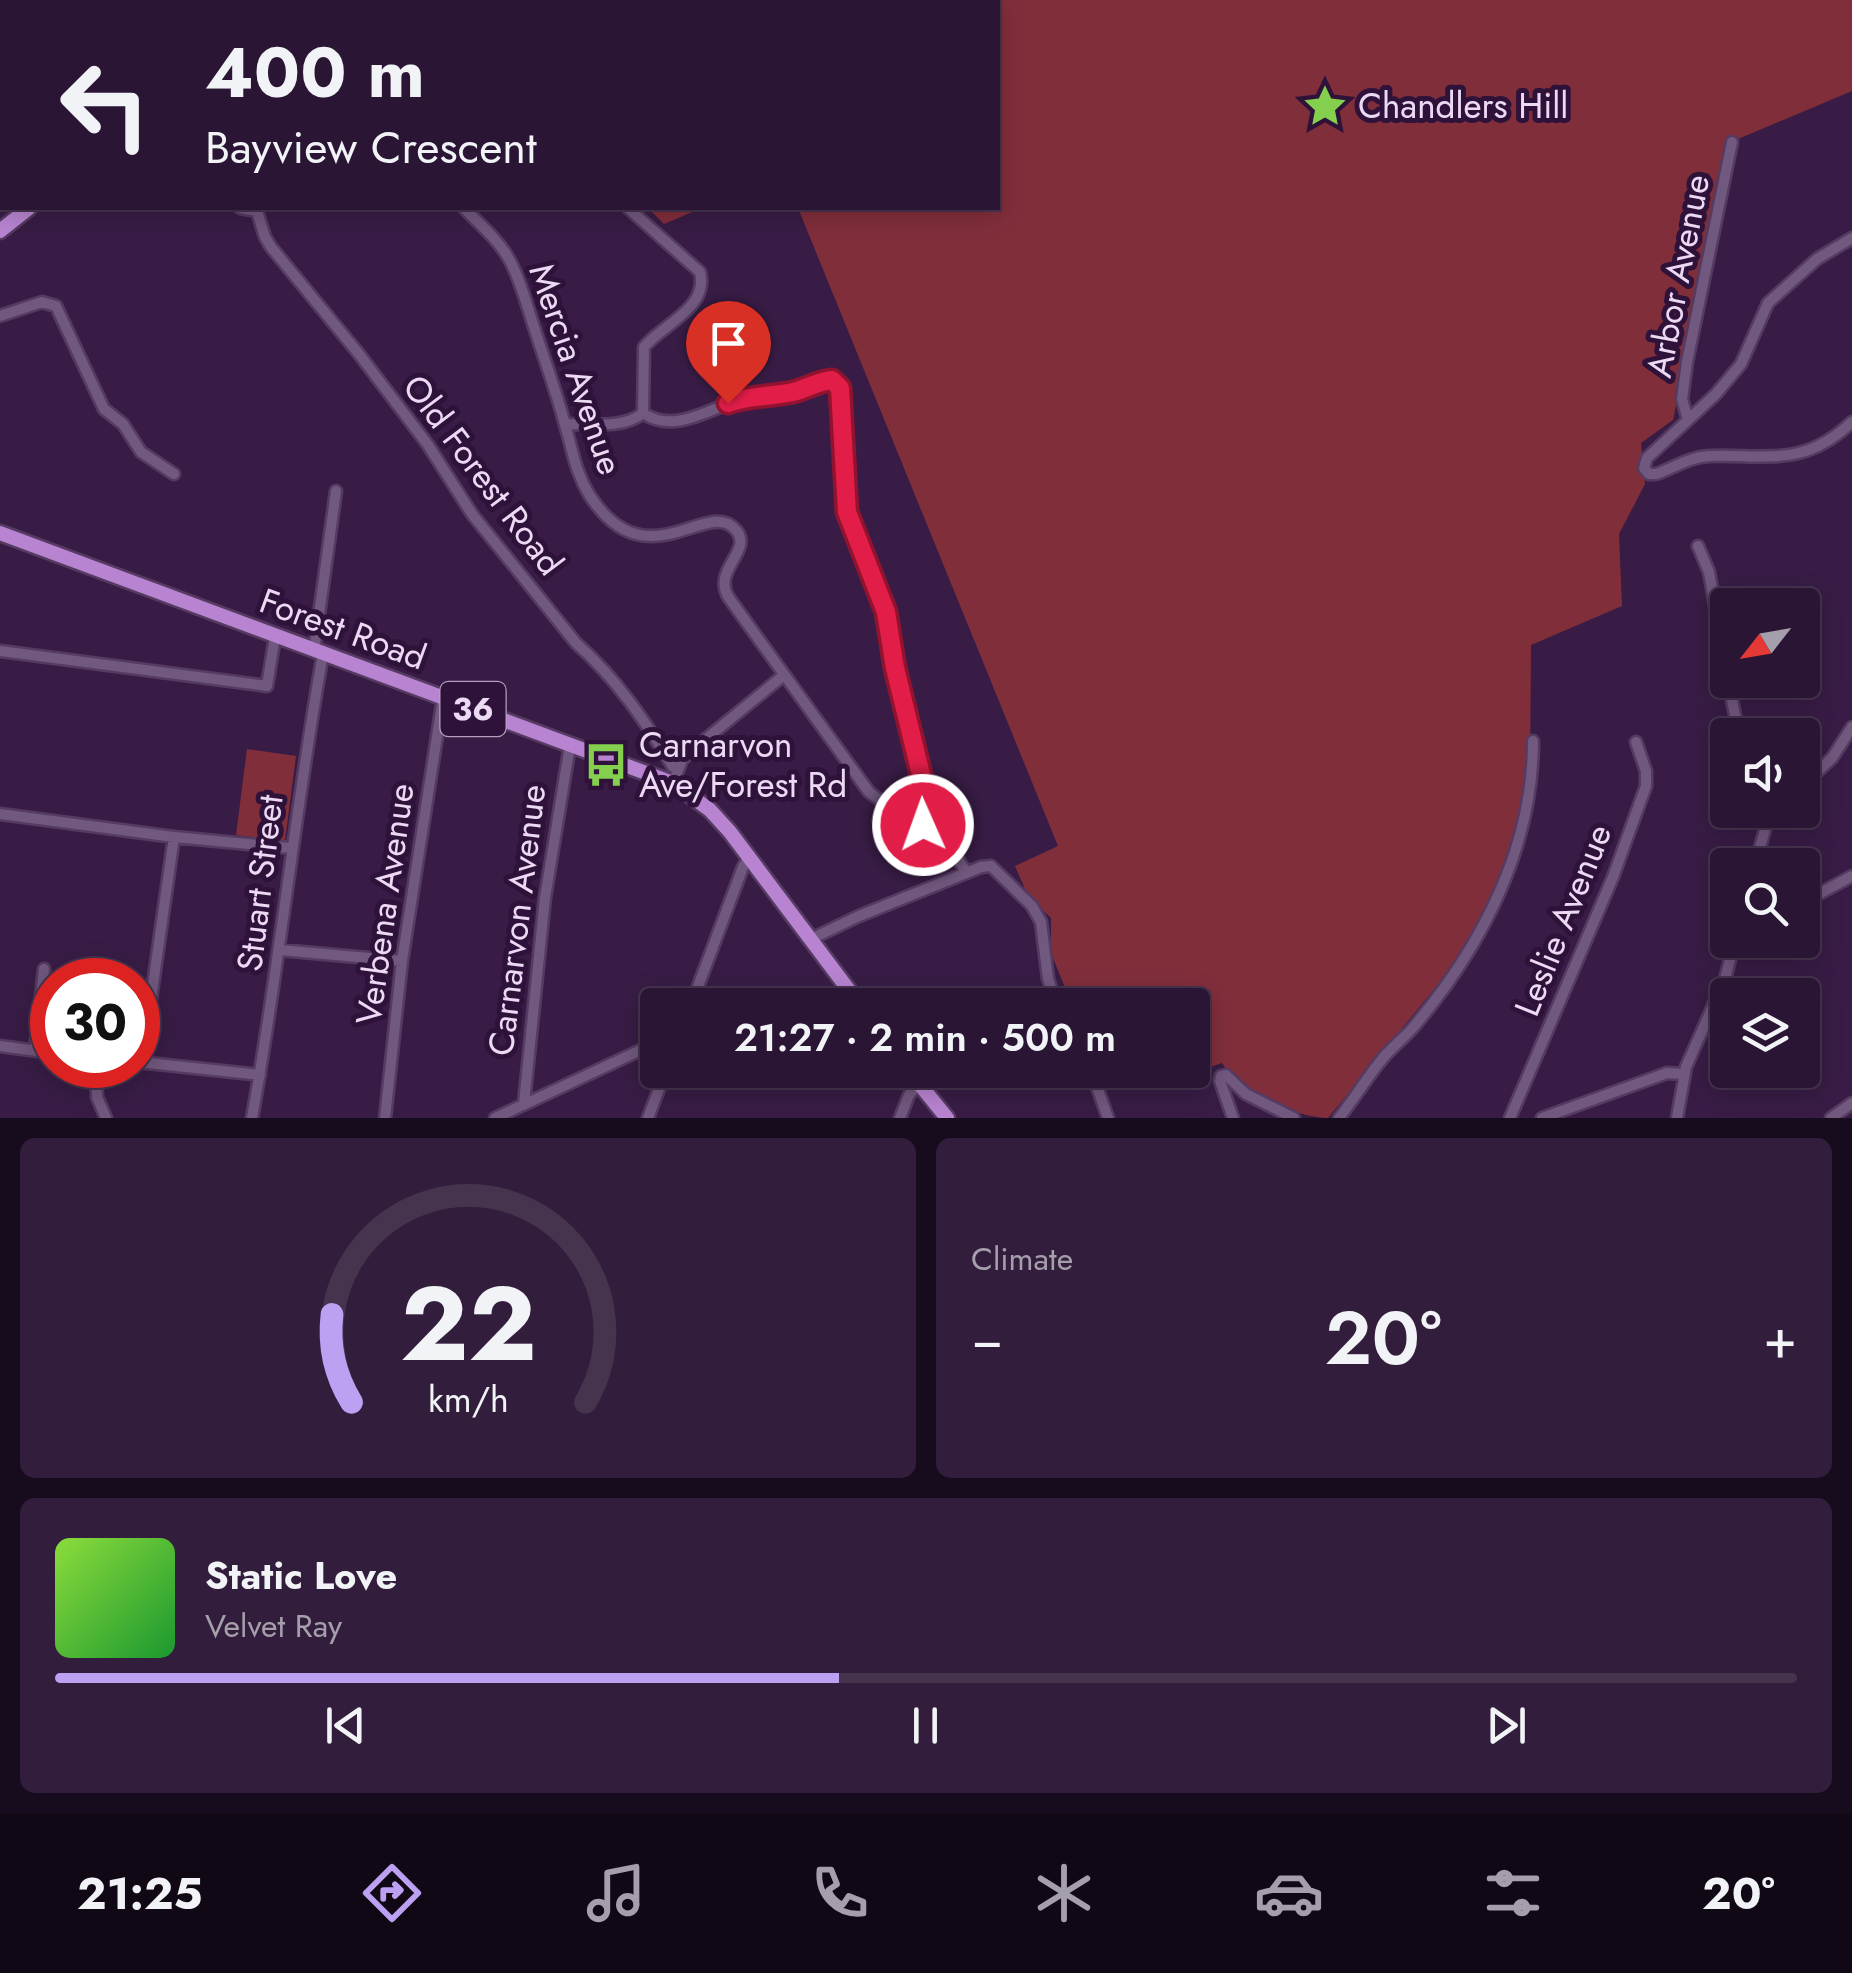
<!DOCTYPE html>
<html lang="en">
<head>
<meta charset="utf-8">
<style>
	body { margin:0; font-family:Jost,sans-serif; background:#321e3c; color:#f1f3f6; height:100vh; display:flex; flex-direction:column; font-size:38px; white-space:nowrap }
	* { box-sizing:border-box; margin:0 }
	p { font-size:32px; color:#a59fac }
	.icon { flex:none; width:55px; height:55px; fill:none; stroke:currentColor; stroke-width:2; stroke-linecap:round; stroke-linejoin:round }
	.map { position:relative; height:1118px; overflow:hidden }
	.side { display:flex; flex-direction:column; gap:20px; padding:20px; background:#170c1d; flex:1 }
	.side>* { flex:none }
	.top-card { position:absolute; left:0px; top:0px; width:1000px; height:210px; box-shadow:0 5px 25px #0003,0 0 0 2px #46344f; background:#2a1534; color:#f1f3f6; overflow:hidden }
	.needle { width:65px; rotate:239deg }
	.buttons { position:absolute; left:1710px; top:588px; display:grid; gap:20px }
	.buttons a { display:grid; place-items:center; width:110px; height:110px; border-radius:10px; background:#2a1534; box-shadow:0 5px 25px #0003,0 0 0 2px #46344f; font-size:50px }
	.speed { position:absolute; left:30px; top:958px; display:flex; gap:20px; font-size:50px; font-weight:700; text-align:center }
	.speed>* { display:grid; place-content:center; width:130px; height:130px; border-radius:50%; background:#2a1534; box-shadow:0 5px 25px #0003,0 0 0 2px #46344f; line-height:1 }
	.speed .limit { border:15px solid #d22; background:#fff; color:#111 }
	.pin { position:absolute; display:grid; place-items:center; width:85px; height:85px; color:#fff; margin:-102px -42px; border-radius:50% 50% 50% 0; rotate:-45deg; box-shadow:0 0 10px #0007 }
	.pin .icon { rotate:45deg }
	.me { position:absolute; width:110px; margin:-55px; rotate:358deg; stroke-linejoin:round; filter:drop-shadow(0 0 8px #0008) }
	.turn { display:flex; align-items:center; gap:35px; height:210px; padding:0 40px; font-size:45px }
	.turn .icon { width:130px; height:130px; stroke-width:2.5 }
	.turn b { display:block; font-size:70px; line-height:85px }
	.big { font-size:75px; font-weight:600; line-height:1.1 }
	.side .widget { flex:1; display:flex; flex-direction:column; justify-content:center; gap:15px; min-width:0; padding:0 35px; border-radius:15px; background:#321e3c }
	.side .dial { align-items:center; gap:0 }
	.dial svg { height:260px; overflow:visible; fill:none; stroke:#46344f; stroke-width:7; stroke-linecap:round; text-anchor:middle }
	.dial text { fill:#f1f3f6; stroke:none }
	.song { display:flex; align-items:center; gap:30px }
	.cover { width:120px; height:120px; border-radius:15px; background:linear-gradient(135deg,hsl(90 70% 55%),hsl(130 70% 35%)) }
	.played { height:10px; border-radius:5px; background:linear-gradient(90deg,#bca0f2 45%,#46344f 45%) }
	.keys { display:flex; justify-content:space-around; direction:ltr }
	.heat { display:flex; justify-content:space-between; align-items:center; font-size:55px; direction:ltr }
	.side .tiles { flex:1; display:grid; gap:20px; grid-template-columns:1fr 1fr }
	.widget:last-child { grid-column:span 2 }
	.trip { position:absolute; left:640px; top:988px; width:570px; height:100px; border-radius:10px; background:#2a1534; box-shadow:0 5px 25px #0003,0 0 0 2px #46344f; font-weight:600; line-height:100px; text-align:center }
	.tabs { display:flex; height:160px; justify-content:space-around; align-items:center; background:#110815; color:#a59fac }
	.tabs .icon { width:70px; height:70px }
	.tabs .current { color:#bca0f2 }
	.tabs b { font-size:45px; color:#f1f3f6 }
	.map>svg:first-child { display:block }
	.green { fill:#812e3b }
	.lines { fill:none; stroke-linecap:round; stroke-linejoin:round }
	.minor-casing { stroke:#553a61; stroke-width:15 }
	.major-casing { stroke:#553a61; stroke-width:19 }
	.minor { stroke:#71587e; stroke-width:10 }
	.major { stroke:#b884d1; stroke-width:14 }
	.route-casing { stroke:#92132f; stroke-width:25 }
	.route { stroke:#e11d48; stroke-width:18 }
	.labels { text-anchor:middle; stroke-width:10; stroke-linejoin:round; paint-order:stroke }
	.shield { fill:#2e123a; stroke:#b39ebd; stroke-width:2.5 }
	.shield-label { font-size:32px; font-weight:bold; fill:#ecdaf5 }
	.poi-label { font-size:35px; fill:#ecdaf5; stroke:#2e123a; text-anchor:start }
	.street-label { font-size:35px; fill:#ecdaf5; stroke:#2e123a }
</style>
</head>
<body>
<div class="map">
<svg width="1852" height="1118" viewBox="0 0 1852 1118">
	<rect width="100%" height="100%" fill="#381c45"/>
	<path class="green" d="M439,0h1413v91l-121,51 -58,278 -32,23 4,41 -26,50 3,72 -91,39 -1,129 -27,104 -49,87 -126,153c-25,0 -72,-19 -91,-35 -6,-5 -11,-14 -15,-20l-38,13 -3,-6h11v-65h-120l-21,-52v-35l-23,-22 -13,-30 43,-20 -260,-638h200v-206z
		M648,208h54l-38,16z
		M247,749l49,7 -11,85 -49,-6z"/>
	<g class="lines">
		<g class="minor-casing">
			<path id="minor" d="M79,0l1,2
				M206,0l1,2
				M269,0l1,2
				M433,0v2
				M240,208l17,3
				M256,208l9,29 6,10 88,107 69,91 44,69 104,129c41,36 69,78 97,124
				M464,208c15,16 34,31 45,51 12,21 18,48 26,71 10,32 22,63 30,95 8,26 10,47 25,71 57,87 118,0 146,34 18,21 -25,40 -7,68l140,194 87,64 10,16
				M628,208l72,64c9,36 -37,52 -56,75l-1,66c34,24 76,-11 111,-18 13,-3 27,-1 40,-4 13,-3 24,-10 38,-11l8,8 7,124 39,100 9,56 32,131 -6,29
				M1852,238l-35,21 -49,44 -27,61 -25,30 -69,64 -3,10 5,6h7c17,-6 34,-17 53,-18 59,-2 94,12 143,-34
				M0,316l42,-14 14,4 48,103 19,15 18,28 33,22
				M1688,420l-6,-21 5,-37 45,-220
				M565,424c24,0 59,5 78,-11
				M1698,546l11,26 19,104
				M0,651l267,35 8,-49
				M314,651l22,-160
				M1728,680l7,35 7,20
				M673,783l9,-23 8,-8 94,-77
				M1802,786l30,-28 20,-31
				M0,814l174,23 116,11
				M1755,865l11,-39 11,-16
				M1802,903l50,-27
				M811,939l48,-23 122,-49 10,-1 41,40 9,16 7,57 9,26
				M280,950l122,11
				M691,1005l52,-138 7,-11
				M0,1046l52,7
				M35,1050l9,-81
				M138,1062l122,13
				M142,1062l32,-225
				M96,1065l1,32 9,21
				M1091,1070l17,48
				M1221,1076l5,-1 20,19 48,24
				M1221,1076l-1,5 13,37
				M524,1103l21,-205 25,-153
				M252,1118c28,-154 43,-310 71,-464
				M385,1118l17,-157 41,-263
				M495,1118l163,-76
				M648,1118l18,-48
				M900,1118l9,-23 10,-11
				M1339,1118c14,-18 26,-37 40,-55 11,-15 26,-25 37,-39 67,-80 117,-178 117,-283
				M1510,1118l103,-241 33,-91v-15l-10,-29
				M1542,1118l125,-45 17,1
				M1677,1118l9,-51 39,-88 10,-39
				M1831,1118l21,-15"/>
		</g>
		<g class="major-casing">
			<path id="major" d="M0,62l2,10
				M0,231l29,-23
				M0,533l673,250 37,27 20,22 130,173
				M908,1070l39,48"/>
		</g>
		<use href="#minor" class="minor"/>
		<use href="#major" class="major"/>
	</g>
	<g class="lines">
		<g class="route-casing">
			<path id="route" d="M728,403c23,-8 42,-6 65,-11 13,-3 25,-11 39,-12l8,8 7,124 39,100 9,56 32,131 -4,26"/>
		</g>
		<use href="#route" class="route"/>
	</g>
	<defs>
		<g id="sight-bare" transform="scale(3.45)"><path d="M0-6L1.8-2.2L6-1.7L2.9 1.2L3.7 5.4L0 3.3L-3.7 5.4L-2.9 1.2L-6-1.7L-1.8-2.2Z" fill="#84cf4d" stroke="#2e123a" stroke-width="2.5" paint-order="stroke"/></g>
		<g id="bus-bare" transform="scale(3.45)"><path d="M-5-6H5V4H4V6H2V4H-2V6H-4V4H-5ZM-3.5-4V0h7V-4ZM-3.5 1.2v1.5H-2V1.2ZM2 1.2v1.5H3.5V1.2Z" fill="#84cf4d" stroke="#2e123a" stroke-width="2.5" paint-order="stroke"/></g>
	</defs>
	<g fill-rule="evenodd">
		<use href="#sight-bare" x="1325" y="106"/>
		<use href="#bus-bare" x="606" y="765"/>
	</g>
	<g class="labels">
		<rect class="shield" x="440.5" y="682" width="65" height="54" rx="8"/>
		<g class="shield-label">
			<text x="473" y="720">36</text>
		</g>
		<g class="poi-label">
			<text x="1358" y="118">Chandlers Hill</text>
			<text x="639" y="757">Carnarvon<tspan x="639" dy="40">Ave/Forest Rd</tspan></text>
		</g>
		<g class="street-label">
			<text transform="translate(1678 276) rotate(-79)" y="12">Arbor Avenue</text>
			<text transform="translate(576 369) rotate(71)" y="12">Mercia Avenue</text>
			<text transform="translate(483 475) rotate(53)" y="12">Old Forest Road</text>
			<text transform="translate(343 629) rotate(20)" y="12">Forest Road</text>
			<text transform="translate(260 883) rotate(-83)" y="12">Stuart Street</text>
			<text transform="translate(385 904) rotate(-82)" y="12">Verbena Avenue</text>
			<text transform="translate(517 920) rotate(-83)" y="12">Carnarvon Avenue</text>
			<text transform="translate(1563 920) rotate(-68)" y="12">Leslie Avenue</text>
		</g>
	</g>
</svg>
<div class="buttons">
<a><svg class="needle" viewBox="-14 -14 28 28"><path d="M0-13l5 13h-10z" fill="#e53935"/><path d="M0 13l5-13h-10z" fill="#a59fac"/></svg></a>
<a><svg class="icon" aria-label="sound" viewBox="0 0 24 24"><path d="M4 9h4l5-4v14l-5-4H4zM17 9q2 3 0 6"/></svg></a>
<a><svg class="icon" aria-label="search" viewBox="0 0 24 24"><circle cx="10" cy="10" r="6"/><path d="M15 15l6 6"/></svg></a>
<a><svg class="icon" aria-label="layers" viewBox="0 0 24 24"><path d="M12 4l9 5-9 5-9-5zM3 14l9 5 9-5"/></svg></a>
</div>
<div class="speed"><div class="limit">30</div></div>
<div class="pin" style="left:728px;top:403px;background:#d93025"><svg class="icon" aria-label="arrive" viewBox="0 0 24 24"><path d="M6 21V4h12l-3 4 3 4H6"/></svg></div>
<svg class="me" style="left:923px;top:825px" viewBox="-20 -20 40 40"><circle r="17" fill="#e11d48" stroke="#fff" stroke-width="3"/><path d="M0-11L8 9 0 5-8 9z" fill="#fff"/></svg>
<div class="trip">21:27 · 2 min · 500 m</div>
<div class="top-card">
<div class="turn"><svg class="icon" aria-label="left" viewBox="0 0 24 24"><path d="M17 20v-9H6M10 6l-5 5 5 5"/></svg><div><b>400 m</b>Bayview Crescent</div></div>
</div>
</div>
<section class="side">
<div class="tiles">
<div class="widget dial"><svg viewBox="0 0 100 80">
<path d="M14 69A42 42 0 1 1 86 69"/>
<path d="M14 69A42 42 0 0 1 8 42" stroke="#bca0f2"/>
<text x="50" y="56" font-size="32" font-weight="700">22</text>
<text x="50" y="72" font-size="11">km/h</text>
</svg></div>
<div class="widget"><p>Climate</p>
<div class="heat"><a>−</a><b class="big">20°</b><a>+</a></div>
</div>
<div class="widget">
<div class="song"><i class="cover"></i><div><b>Static Love</b><p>Velvet Ray</p></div></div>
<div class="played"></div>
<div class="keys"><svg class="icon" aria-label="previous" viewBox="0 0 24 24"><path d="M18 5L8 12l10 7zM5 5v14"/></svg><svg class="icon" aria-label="pause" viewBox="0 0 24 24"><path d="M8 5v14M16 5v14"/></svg><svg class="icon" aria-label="next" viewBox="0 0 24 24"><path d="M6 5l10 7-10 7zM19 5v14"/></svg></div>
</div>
</div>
</section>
<nav class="tabs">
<b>21:25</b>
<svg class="icon current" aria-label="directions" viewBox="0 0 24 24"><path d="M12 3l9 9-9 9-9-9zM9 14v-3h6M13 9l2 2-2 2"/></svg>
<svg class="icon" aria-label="music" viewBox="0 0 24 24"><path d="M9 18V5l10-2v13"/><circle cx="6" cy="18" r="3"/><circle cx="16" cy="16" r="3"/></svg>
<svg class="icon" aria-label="phone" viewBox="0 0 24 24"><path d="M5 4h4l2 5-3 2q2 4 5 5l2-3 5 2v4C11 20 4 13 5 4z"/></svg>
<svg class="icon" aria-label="climate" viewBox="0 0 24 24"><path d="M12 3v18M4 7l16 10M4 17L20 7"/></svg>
<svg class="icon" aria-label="car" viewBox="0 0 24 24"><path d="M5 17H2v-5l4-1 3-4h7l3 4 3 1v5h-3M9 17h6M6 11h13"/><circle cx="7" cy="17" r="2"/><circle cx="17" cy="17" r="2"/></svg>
<svg class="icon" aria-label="filters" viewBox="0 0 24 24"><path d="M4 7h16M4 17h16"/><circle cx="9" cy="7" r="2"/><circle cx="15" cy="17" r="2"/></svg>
<b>20°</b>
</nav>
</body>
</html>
